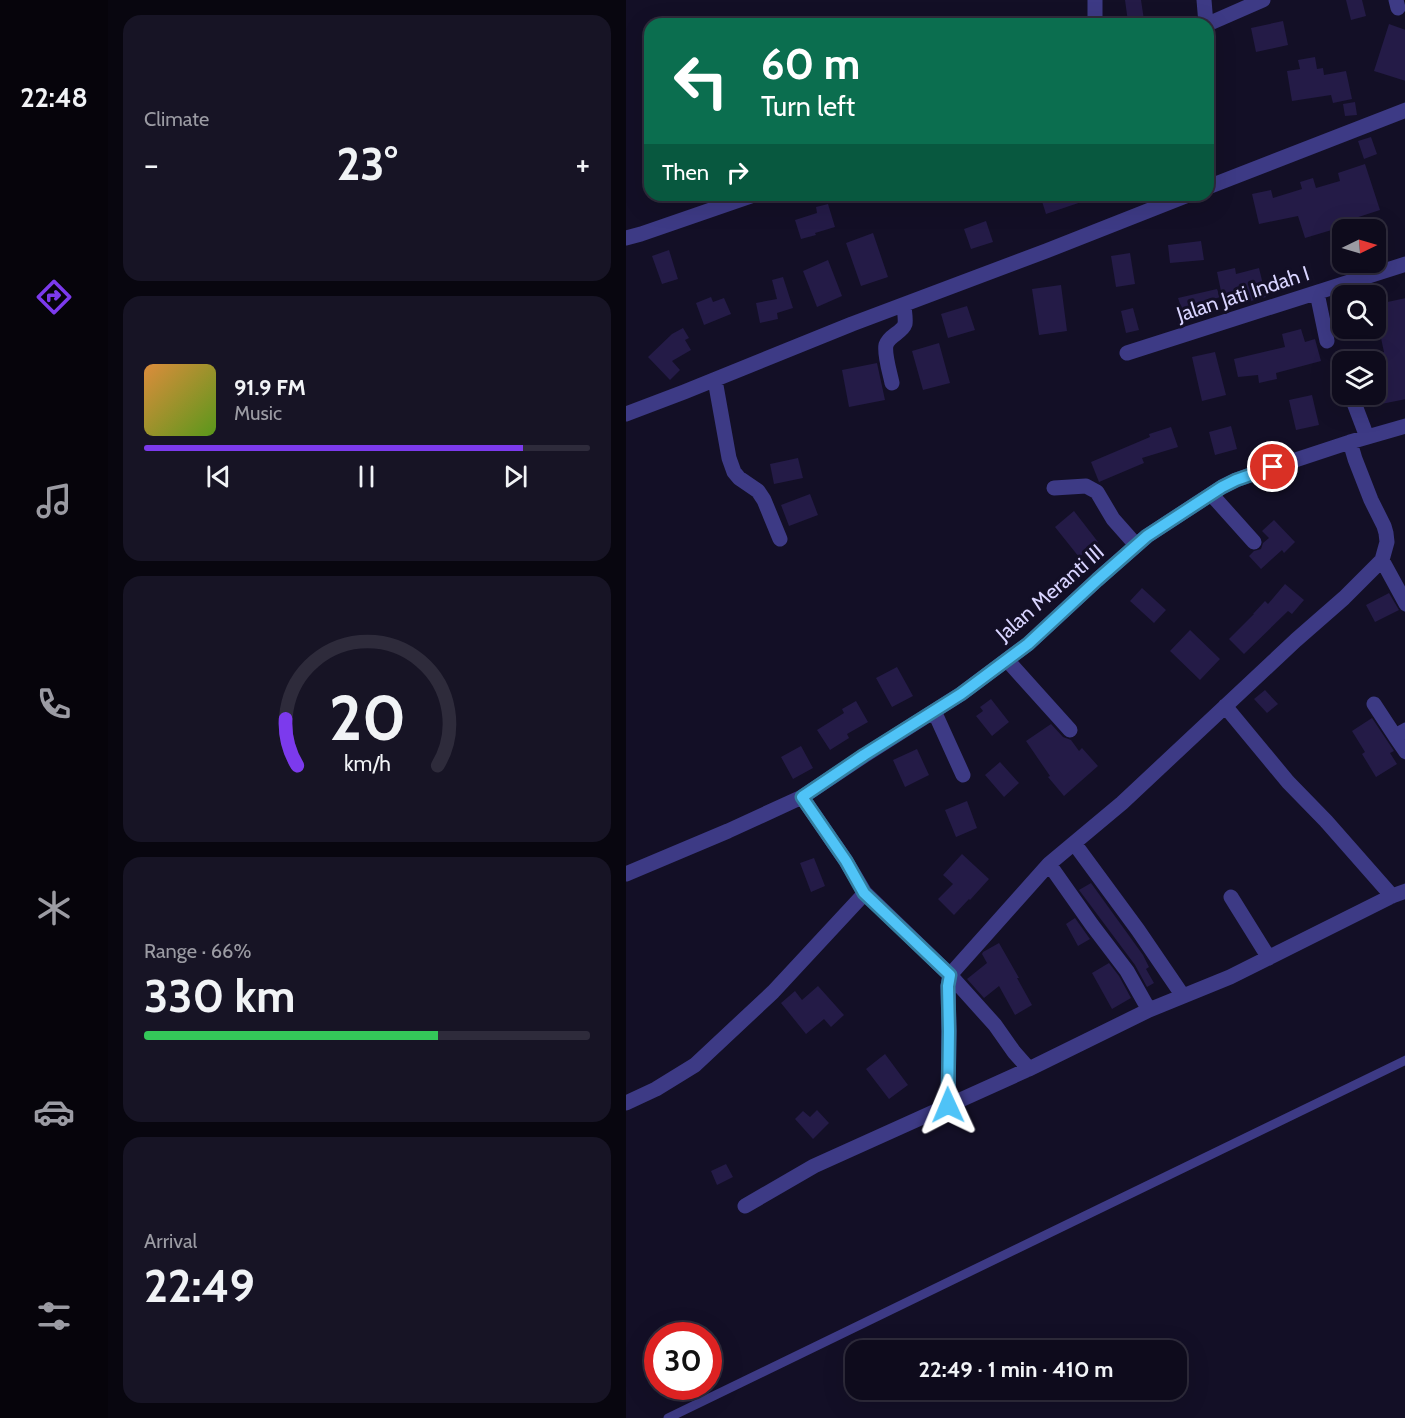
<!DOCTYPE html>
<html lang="en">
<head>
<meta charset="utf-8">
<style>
	body { margin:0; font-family:Cabin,sans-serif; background:#171425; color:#f1f3f6; height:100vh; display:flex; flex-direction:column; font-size:22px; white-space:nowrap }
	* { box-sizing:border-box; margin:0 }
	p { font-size:20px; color:#9b9ba3 }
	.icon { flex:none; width:33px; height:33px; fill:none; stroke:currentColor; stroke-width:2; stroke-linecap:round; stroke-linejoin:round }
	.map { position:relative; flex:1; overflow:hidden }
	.drawer { display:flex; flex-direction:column; gap:15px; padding:15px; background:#08060f; width:518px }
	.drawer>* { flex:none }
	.top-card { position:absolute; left:18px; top:18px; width:570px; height:183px; border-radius:18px; box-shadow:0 6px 24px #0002,0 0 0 2px #2e2b3b; background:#0b6e4f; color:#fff; overflow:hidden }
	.needle { width:39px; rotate:85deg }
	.controls { position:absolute; left:706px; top:219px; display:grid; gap:12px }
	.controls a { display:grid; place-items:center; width:54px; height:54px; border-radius:12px; background:#0e0b1c; box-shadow:0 6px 24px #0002,0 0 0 2px #2e2b3b; font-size:30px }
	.speed { position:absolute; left:18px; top:1322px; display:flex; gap:12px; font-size:30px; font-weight:700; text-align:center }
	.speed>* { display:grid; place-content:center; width:78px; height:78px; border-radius:50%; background:#0e0b1c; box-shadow:0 6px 24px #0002,0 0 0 2px #2e2b3b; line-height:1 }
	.speed .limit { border:9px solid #d22; background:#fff; color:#111 }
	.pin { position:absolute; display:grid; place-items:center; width:51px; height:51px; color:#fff; margin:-26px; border:3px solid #fff; border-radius:50%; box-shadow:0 2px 6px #0007 }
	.me { position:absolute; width:66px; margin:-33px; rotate:359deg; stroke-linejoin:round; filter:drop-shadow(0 0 4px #0008) }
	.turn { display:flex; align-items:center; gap:21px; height:126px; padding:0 18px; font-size:27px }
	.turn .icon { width:78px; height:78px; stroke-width:2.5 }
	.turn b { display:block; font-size:42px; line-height:51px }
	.then { display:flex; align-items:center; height:57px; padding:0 18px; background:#0003; gap:12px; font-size:22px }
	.big { font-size:45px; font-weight:700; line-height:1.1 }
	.drawer .widget { flex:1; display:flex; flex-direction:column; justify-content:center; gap:9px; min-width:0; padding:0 21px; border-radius:18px; background:#171425 }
	.drawer .dial { align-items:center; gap:0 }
	.dial svg { height:156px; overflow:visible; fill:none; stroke:#2e2b3b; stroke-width:7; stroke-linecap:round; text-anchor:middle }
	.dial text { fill:#f1f3f6; stroke:none }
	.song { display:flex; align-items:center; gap:18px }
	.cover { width:72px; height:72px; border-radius:9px; background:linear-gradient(135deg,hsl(30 70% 55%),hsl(90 70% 35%)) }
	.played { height:6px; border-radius:3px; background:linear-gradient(90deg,#7c3aed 85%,#2e2b3b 85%) }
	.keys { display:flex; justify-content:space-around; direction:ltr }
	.heat { display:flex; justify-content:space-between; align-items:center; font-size:33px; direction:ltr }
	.charge { height:9px; border-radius:4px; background:linear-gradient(90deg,#34c759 66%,#2e2b3b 0) }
	.trip { position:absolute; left:219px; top:1340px; width:342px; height:60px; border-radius:18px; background:#0e0b1c; box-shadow:0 6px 24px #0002,0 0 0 2px #2e2b3b; font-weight:700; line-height:60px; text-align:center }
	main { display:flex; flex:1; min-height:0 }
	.menu { display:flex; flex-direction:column; width:108px; justify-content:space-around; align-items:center; background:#06040b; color:#9b9ba3 }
	.menu .icon { width:42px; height:42px }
	.menu .active { color:#7c3aed }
	.menu b { font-size:27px; color:#f1f3f6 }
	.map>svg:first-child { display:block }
	.building { fill:#241b47 }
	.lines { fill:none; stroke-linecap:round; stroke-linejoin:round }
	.lane { stroke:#3d3a85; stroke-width:9 }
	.street { stroke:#3d3a85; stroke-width:15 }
	.route-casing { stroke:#337fa1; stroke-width:15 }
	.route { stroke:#4fc3f7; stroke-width:10 }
	.labels { text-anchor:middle; stroke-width:6; stroke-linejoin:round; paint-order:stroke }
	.street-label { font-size:21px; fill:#d9d4ff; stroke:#130f26 }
</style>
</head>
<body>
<main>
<nav class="menu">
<b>22:48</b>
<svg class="icon active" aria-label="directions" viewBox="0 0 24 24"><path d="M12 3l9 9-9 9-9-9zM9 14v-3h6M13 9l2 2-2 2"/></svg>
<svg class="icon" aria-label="music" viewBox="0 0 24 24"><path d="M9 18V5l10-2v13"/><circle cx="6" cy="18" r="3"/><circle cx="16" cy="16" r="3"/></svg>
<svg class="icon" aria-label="phone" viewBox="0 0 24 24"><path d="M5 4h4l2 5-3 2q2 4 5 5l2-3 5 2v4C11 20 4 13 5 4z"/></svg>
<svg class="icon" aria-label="climate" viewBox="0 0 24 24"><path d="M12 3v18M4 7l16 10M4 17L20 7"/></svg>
<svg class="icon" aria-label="car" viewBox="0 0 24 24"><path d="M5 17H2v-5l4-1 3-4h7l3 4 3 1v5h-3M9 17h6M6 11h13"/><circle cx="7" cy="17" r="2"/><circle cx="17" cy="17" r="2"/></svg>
<svg class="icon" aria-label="filters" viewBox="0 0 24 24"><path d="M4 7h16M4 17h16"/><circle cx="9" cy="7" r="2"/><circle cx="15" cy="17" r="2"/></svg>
</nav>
<section class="drawer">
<div class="widget"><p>Climate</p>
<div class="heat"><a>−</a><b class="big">23°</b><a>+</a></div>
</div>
<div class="widget">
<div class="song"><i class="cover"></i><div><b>91.9 FM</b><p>Music</p></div></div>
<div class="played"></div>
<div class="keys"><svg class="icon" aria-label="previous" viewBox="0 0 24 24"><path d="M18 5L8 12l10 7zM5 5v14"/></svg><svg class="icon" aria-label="pause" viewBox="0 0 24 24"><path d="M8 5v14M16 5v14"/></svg><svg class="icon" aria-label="next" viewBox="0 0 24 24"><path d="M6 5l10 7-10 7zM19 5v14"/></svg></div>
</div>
<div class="widget dial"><svg viewBox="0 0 100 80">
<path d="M14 69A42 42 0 1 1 86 69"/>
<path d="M14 69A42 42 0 0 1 8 45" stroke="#7c3aed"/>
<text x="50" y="56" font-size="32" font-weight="700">20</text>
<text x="50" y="72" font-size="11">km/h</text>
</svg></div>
<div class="widget"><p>Range · 66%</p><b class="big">330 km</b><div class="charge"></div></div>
<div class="widget"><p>Arrival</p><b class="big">22:49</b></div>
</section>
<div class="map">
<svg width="780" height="1418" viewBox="0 0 780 1418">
	<rect width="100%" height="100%" fill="#130f26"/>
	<path class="building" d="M499,0h16l3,20 -16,2z
		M720,0h16l4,16 -15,4z
		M657,21l5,24 -32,7 -5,-24z
		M763,24l17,6v51l-32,-10z
		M689,57l2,12 6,-1 1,7 22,-4 6,28 -19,4 -2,-8 -39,6 -5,-30 13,-2 -2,-9z
		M729,102l2,13 -12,1 -2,-12z
		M745,137l6,17 -13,5 -6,-18z
		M739,164l15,46 -46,15 1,4 -30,9 -7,-22 -39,8 -7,-30 19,-4 2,8 29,-9 -2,-7 13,-4 3,10 24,-7 -2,-8z
		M414,195h56v2l-50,17z
		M202,204l7,23 -20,6 1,2 -15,4 -6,-19 22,-7 -1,-6z
		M360,221l7,21 -22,7 -7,-20z
		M247,233l15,44 -27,9 -15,-43z
		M575,241l3,19 -34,3 -2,-18z
		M43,250l9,29 -16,5 -10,-28z
		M504,253l5,31 -19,3 -5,-31z
		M202,260l14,36 -25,11 -14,-36z
		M609,268l1,6 23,-6 7,29 -19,5 -2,-5 -22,4 -6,-29z
		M157,277l10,31 -16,5 1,6 -18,4 -4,-20 21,-4 -5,-19z
		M435,285l6,46 -28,4 -7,-46z
		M591,289l3,8 -38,13 -4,-12z
		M85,297l2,5 11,-4 7,16 -27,11 -8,-22z
		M780,298v101l-30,6v-51l8,-2 -5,-23 5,-2 -6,-23z
		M341,306l8,24 -27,8 -7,-24z
		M507,308l6,22 -13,3 -5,-22z
		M57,328l6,10 -4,2 6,10 -19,11 8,9 -10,10 -22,-23 24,-23z
		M675,329l4,13 10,-3 6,22 -45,12 1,6 -18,4 -1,-8 -20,2 -4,-18 51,-12 -3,-13z
		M313,343l11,40 -27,7 -11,-39z
		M589,352l11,43 -24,6 -10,-44z
		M251,363l8,37 -36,7 -7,-37z
		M686,395l7,30 -23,5 -7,-30z
		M605,426l6,23 -22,6 -6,-23z
		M545,427l7,20 -36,11 2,5 -45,19 -8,-20 59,-25 -1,-3z
		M172,458l5,20 -29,6 -4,-20z
		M184,494l8,21 -29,11 -8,-21z
		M448,511l24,31 -19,15 -24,-30z
		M648,520l21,22 -11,11 -2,-3 -21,19 -12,-13 5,-5 7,-2 2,-6 6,-5 -7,-7z
		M659,584l19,16 -12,14 -4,-3 -44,43 -15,-15 25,-25h-1l12,-13 3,3z
		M516,588l24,22 -12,13 -24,-22z
		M763,593l10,17 -24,12 -9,-17z
		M564,630l30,29 -20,21 -30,-29z
		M271,667l16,29 -21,11 -16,-29z
		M639,690l13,14 -11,9 -13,-14z
		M365,699l18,23 -17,14 -16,-20 7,-5 -3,-4z
		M230,701l12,21 -21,12 2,4 -19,12 -13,-20 27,-17 -2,-4z
		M746,718l22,33 -4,2 7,11 -21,13 -14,-23 3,-2 -13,-21z
		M425,724l12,13 8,3 8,11 3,-3 16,18 -34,30 -16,-19 2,-1 -24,-35z
		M175,746l12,22 -20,11 -12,-22z
		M291,749l12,26 -24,12 -12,-27z
		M374,762l19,21 -15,14 -19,-22z
		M341,801l10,27 -21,9 -11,-27z
		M336,854l27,25 -19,21 -1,-1 -15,16 -16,-16 15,-15 -10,-9z
		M188,858l11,28 -14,6 -11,-29z
		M465,883l52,72 6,12 -3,2 8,14 -7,4 -12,-22 -56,-75z
		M449,918l15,21 -12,7 -12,-22z
		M373,943l20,35h-2l15,27 -17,10 -16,-29 -15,12 -17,-19 20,-16 -5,-9 1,-2z
		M483,963l10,13 12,22 -19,11 -20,-36z
		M192,986l26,29 -13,12 -7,-8 -18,15 -25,-31 14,-12 7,9z
		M259,1054l23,31 -19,14 -23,-30z
		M191,1110l12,13 -16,16 -18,-20 8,-8 7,6z
		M100,1164l7,13 -16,8 -6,-14z"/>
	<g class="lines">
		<path class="lane" d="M42,1418l738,-358"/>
		<path class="street" d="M469,0v24
			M578,0l2,24
			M770,0l2,8
			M582,24l55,-24
			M582,187l198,-77
			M0,238l15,-4 113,-39
			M691,293l10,48
			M501,353l279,-89
			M89,380l14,78 5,14 5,6 19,13 6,9 16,39
			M266,383c-2,-10 -8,-29 -6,-38 3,-10 16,-12 19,-21 1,-6 -1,-14 -1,-19
			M725,395l16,42
			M0,414l58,-22 168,-68 194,-73 142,-56
			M428,488l32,-2 11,6 16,27 23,26
			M585,494l43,48
			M756,560l24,44
			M381,660l63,70
			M748,704l21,32
			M599,706l63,76 38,39 66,75
			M308,711l29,64
			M780,730l-11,6 11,16
			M176,797l44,64 19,32 85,82 45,50 19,27 15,17 120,-59 -22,-39 -35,-46 -43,-61 73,-61 174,-163 48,-42 38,-38 5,-18 -1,-9 -2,-7 -13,-26 -16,-41 -5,-17
			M448,843l64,87 45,66
			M0,874l102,-43 74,-34 63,-42 96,-61 67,-50 69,-64 50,-44 75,-49 14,-7 17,-6 97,-32 56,-16
			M605,897l38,61
			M523,1010l81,-33 162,-81 14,-5
			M0,1103l30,-14 39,-24 78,-73 92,-99
			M322,1105l1,-74 -1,-45 2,-11 99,-111
			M119,1206l69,-40 215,-97"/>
	</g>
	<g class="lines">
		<g class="route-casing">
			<path id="route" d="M322,1105l1,-74 -1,-45 2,-11 -86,-82 -18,-32 -44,-64 62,-42 97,-61 67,-50 69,-64 50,-44 75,-49 14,-7 37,-13"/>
		</g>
		<use href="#route" class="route"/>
	</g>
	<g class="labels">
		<g class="street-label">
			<text transform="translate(617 294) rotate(-18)" y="7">Jalan Jati Indah I</text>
			<text transform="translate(424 593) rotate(-41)" y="7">Jalan Meranti III</text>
		</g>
	</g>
</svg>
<div class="controls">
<a><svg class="needle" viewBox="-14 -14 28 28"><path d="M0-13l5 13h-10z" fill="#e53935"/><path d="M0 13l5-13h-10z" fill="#9b9ba3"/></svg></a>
<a><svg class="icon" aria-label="search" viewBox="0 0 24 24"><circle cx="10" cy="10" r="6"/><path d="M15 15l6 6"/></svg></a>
<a><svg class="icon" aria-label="layers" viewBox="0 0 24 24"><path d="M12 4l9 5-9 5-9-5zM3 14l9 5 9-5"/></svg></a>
</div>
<div class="speed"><div class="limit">30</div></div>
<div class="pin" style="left:647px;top:467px;background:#d93025"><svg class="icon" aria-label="arrive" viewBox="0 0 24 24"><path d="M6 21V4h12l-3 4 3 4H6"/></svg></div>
<svg class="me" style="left:322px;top:1105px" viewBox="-20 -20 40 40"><path d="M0-17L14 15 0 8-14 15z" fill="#4fc3f7" stroke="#fff" stroke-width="4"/></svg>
<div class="trip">22:49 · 1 min · 410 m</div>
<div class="top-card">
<div class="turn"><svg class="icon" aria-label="left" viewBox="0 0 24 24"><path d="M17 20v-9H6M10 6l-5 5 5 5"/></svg><div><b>60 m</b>Turn left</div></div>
<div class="then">Then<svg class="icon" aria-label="right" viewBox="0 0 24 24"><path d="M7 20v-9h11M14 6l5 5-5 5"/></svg></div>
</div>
</div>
</main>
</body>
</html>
